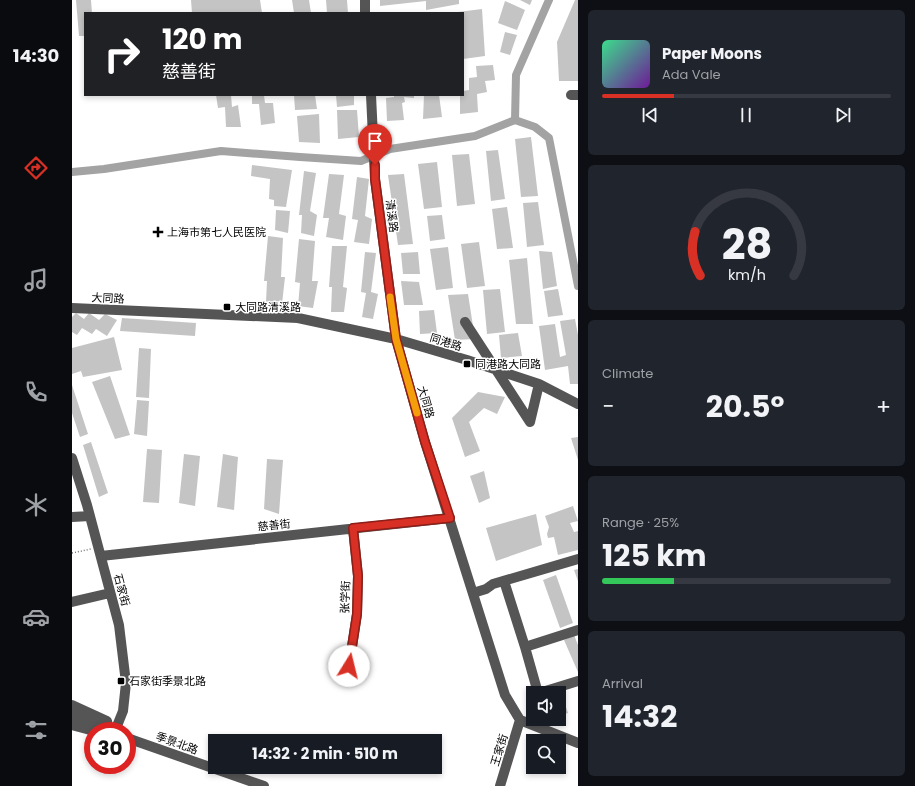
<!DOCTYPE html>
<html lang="en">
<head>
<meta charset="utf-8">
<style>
	body { margin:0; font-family:Poppins,"Noto Sans SC",sans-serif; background:#20242c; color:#f1f3f6; height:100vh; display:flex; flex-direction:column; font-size:15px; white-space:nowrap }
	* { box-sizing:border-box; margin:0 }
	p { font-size:13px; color:#9ea1a6 }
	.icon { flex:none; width:22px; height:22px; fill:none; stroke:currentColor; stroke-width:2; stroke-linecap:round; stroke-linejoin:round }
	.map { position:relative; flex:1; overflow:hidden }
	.side { display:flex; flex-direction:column; gap:10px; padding:10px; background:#0d0f14; width:337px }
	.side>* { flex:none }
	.hud { position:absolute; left:12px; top:12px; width:380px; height:84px; border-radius:0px; box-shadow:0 2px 6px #0003; background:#202124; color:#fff; overflow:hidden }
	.controls { position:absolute; left:454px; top:686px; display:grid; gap:8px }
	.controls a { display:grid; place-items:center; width:40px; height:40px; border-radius:0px; background:#171b24; box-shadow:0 2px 6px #0003; font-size:20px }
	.speed { position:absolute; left:12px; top:722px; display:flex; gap:8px; font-size:20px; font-weight:700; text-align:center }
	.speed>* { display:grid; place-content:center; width:52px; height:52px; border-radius:50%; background:#171b24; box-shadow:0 2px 6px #0003; line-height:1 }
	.speed .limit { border:6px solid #d22; background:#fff; color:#111 }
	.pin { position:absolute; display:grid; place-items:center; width:34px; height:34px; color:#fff; margin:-41px -17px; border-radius:50% 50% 50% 0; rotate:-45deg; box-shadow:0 0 4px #0007 }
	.pin .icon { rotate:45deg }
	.me { position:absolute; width:44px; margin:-22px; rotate:9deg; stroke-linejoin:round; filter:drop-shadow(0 0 3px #0008) }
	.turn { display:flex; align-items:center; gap:14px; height:84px; padding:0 12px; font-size:18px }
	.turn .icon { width:52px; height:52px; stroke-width:2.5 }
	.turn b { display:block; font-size:28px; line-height:34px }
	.big { font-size:30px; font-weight:700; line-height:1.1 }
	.side .widget { flex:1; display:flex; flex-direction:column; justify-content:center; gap:6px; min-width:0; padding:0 14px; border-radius:6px; background:#20242c }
	.side .dial { align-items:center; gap:0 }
	.dial svg { height:104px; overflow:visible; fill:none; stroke:#363941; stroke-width:7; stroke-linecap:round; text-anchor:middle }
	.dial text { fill:#f1f3f6; stroke:none }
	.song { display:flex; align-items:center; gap:12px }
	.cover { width:48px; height:48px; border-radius:6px; background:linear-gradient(135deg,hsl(150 70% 55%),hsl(280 70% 35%)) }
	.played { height:4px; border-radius:2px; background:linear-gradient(90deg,#d93025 25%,#363941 25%) }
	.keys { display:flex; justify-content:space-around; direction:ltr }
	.heat { display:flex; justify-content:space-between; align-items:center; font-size:22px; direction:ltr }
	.charge { height:6px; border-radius:3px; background:linear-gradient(90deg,#34c759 25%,#363941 0) }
	.trip { position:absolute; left:136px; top:734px; width:234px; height:40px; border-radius:0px; background:#171b24; box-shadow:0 2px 6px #0003; font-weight:700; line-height:40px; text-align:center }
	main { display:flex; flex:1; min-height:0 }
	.tab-bar { display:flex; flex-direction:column; width:72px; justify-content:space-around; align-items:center; background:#090b0e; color:#9ea1a6 }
	.tab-bar .icon { width:28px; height:28px }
	.tab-bar .active { color:#d93025 }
	.tab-bar b { font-size:18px; color:#f1f3f6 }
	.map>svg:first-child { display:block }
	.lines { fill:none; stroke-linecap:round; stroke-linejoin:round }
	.canal { stroke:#a3a3a3; stroke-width:8 }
	.building { fill:#c4c4c4 }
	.path { stroke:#777; stroke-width:1.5; stroke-dasharray:1 2; stroke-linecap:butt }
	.minor { stroke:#555; stroke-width:10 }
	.route-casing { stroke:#8d1f18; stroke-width:10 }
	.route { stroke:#d93025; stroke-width:7 }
	.slow { stroke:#f59e0b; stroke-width:7 }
	.poi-dot { fill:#000; stroke:#fff; stroke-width:1.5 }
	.labels { text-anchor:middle; stroke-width:3; stroke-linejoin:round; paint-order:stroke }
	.street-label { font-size:11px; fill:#000; stroke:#fff }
	.poi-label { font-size:11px; fill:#000; stroke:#fff; text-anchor:start }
</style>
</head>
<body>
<main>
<nav class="tab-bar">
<b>14:30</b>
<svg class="icon active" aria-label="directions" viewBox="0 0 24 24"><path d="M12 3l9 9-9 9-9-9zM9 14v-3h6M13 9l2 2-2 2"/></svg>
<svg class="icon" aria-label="music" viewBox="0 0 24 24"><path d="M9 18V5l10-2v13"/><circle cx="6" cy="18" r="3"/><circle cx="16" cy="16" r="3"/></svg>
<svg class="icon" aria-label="phone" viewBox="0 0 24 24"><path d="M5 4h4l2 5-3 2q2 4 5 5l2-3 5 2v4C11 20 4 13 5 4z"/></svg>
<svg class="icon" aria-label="climate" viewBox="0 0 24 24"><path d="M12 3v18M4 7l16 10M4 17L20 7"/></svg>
<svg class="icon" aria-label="car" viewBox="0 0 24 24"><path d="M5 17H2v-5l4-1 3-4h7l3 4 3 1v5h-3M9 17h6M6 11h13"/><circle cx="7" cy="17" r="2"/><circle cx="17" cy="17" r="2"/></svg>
<svg class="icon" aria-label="filters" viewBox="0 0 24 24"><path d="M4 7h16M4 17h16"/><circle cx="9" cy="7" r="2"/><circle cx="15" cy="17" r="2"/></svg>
</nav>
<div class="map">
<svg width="506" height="786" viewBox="0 0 506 786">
	<rect width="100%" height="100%" fill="#fff"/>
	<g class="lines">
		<path class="canal" d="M443,120l1,-45 33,-75
			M0,172l32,-3 117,-18 79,6 61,4 29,-12 85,-13 40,-16 20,7 14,11 29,148"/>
	</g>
	<path class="building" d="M4,0h15l1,13h-7v23h-6z
		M119,0h69l2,13h-70z
		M220,0h17l2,13h-17z
		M254,0h21l1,13h-21z
		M308,0h79v4l-33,6v-9l-46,5z
		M448,0h12l-2,5z
		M503,0h3v81h-19l-2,-39z
		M433,1l20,9 -8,20 -19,-7z
		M410,9l3,47 -22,3v-46h-5v-1z
		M433,32l12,3 -7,20 -10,-3z
		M421,65l2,15 -10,1 2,11 -10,2 1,18 -18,2v-19h3v-4l6,-1v-12l8,-1 -1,-11z
		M144,95h15l1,12 6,-2 3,22h-15l-1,-20 -7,1z
		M180,95h12l1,8h8l2,20 -14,2 -2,-21h-7z
		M222,95h21l2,14 -22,1z
		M264,95h18v10l-17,2z
		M322,95h20v3l-10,-1 1,5 -3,1 2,17 -17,1 -1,-23 8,-1z
		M352,95h15l3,22 -19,2z
		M265,110h20l2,27 -21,2z
		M247,114l1,29 -21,-1 -2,-26z
		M459,137l7,59 -17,1 -6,-58z
		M426,150l7,49 -14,2 -5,-50z
		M397,154l6,50 -18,2 -5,-51z
		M365,162l5,45 -18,2 -6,-45z
		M180,165l40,5 -6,37 -12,-1v-6l-5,-1 1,-20 -19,-3z
		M232,171l12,2 -6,38 7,4 -3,21 -13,-3 1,-18h-3z
		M257,174l15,1 -5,39 7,2 -3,24 -17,-3 3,-19h-6z
		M332,174l9,70 -15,1 -10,-70z
		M285,177l12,2 -4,37 7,3 -3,25 -15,-2 4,-22 -6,-1z
		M466,202l6,43 -17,2 -4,-44z
		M435,207l6,41 -16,1 -5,-40z
		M204,210l14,1 -2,22 -13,-3z
		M370,215l3,24 -15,2 -3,-25z
		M196,236l15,2 -2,39h4l-3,27 -16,-2 1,-21h-3z
		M227,239l16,2 -3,40h6l-5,27 -15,-2 2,-23 -5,-1z
		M407,242l6,44 -18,2 -6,-44z
		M260,246h15l-4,41 4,1 -3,24h-13l1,-25h-3z
		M376,247l5,41 -17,2 -6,-41z
		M467,251l13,1 5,34 -14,3z
		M293,252l11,1 -5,39 7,2 -5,25 -11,-2 4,-24 -5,-1z
		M346,252l2,22h-17l-2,-21z
		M455,258l6,66h-17l-7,-64z
		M329,281l18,1 4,23h-19z
		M428,289l5,43 -18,2 -4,-44z
		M486,289l5,26 -15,2 -4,-26z
		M396,294l7,45 -20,1 -7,-45z
		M362,310l3,23 -17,1 -1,-23z
		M4,313l8,6 5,-6 10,7 6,-6 12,6 -10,16 -11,-7 -4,5 -10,-6 -5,7 -5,-3v-15z
		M50,318l74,5 -1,13 -75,-5z
		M503,319l3,16v49h-8l-2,-18 -23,4 -6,-44 16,-2 5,33 6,-2 -6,-34z
		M446,333l4,23 -21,2 -2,-23z
		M42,337l8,33 -39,7 -2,-6 -9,3v-26z
		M67,348l12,1 -2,49 -13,-1z
		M38,376l20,59 -15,4 -23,-57z
		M0,385l16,49 -8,3 -8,-24z
		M406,392l27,5 -8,17 -13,-6 -15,14 11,29 -15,6 -13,-39z
		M65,400l12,1 -2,35 -13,-2z
		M506,437v23l-7,-22z
		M19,442l17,51 -9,4 -16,-52z
		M75,449l15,1 -3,53 -16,-1z
		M112,454l16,2 -5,50 -16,-3z
		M151,454l15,3 -4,53 -17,-3z
		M195,459l16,1 -4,54 -15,-5z
		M412,471l6,27 -11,5 -9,-27z
		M501,506l5,15 -8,2 4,9 4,-1v19l-20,5 -4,-18 -6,1 -1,-4 2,-7 -4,-11z
		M464,514l6,31 -46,16 -10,-33z
		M506,569v12l-4,-11z
		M484,575l17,48 -13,5 -17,-48z
		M502,635l4,10v27l-14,-32z
		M489,693l7,20 -9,3v-22z"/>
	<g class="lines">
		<path class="path" d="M0,553l19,-4"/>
		<path class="minor" d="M293,0v13
			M299,95l4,84 21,160 29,103 80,253 15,25 58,23
			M499,95h7
			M0,308l226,10 98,21 71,21 72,24 39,20
			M393,322l65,100 9,-38
			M0,458l15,47 32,120 7,58 -3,28 -8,20
			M0,517l18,-1
			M29,556l349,-38
			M432,581l21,66 53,-17
			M401,593l13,-4 7,-5 85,-25
			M0,602l38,-9
			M453,647l13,46
			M277,666l8,-52 1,-38 -5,-48
			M467,693l39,-12
			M0,705l35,16 2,10
			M0,715l36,16
			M0,725l22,6
			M55,738l137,48
			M428,786l20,-66"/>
	</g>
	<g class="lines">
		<g class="route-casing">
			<path id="route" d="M277,666l8,-52 1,-38 -5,-48 97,-10 -25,-76 -29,-103 -21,-160v-14"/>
		</g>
		<use href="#route" class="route"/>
		<path class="slow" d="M318,297l6,42 21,74"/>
	</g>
	<g class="poi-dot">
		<path d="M84 226h4v4h4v4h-4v4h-4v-4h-4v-4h4z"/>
		<rect x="151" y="303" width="8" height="8" rx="2"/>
		<rect x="391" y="360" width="8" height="8" rx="2"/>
		<rect x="45" y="677" width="8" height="8" rx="2"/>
	</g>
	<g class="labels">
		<g class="street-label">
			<text transform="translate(320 216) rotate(83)" y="4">清溪路</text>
			<text transform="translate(36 298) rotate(3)" y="4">大同路</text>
			<text transform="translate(374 342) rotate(17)" y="4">同港路</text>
			<text transform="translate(354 402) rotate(74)" y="4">大同路</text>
			<text transform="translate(202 525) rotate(-6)" y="4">慈善街</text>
			<text transform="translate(50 590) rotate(75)" y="4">石家街</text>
			<text transform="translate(273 597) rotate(-88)" y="4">张学街</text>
			<text transform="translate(105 743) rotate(20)" y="4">季景北路</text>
			<text transform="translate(427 750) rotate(-73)" y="4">王家街</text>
		</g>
		<g class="poi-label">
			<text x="95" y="236">上海市第七人民医院</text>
			<text x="163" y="311">大同路清溪路</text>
			<text x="403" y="368">同港路大同路</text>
			<text x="57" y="685">石家街季景北路</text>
		</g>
	</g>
</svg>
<div class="controls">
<a><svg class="icon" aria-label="sound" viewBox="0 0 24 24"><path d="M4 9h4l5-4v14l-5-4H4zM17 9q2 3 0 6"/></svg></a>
<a><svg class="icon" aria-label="search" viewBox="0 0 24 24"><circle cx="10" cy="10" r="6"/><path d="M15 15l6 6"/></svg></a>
</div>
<div class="speed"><div class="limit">30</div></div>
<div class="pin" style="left:303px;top:165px;background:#d93025"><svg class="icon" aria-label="arrive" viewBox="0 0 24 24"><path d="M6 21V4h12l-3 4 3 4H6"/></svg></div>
<svg class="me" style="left:277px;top:666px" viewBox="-20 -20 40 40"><circle r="19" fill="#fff"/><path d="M0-13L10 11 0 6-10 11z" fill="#d93025"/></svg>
<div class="trip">14:32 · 2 min · 510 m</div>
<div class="hud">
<div class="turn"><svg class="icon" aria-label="right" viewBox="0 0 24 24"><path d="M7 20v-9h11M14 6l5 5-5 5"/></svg><div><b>120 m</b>慈善街</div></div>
</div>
</div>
<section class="side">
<div class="widget">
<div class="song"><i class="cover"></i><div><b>Paper Moons</b><p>Ada Vale</p></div></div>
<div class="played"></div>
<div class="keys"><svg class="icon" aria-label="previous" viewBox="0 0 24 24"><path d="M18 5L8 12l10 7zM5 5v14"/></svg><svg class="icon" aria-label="pause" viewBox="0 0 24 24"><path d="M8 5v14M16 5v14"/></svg><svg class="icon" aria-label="next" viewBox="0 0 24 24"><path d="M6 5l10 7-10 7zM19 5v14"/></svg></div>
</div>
<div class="widget dial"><svg viewBox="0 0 100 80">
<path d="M14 69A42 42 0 1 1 86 69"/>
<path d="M14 69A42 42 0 0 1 10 35" stroke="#d93025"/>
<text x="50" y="56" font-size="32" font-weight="700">28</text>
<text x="50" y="72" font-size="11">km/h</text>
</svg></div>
<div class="widget"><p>Climate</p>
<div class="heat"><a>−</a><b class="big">20.5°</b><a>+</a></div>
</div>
<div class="widget"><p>Range · 25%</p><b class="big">125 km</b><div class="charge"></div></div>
<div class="widget"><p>Arrival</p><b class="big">14:32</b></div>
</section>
</main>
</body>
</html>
